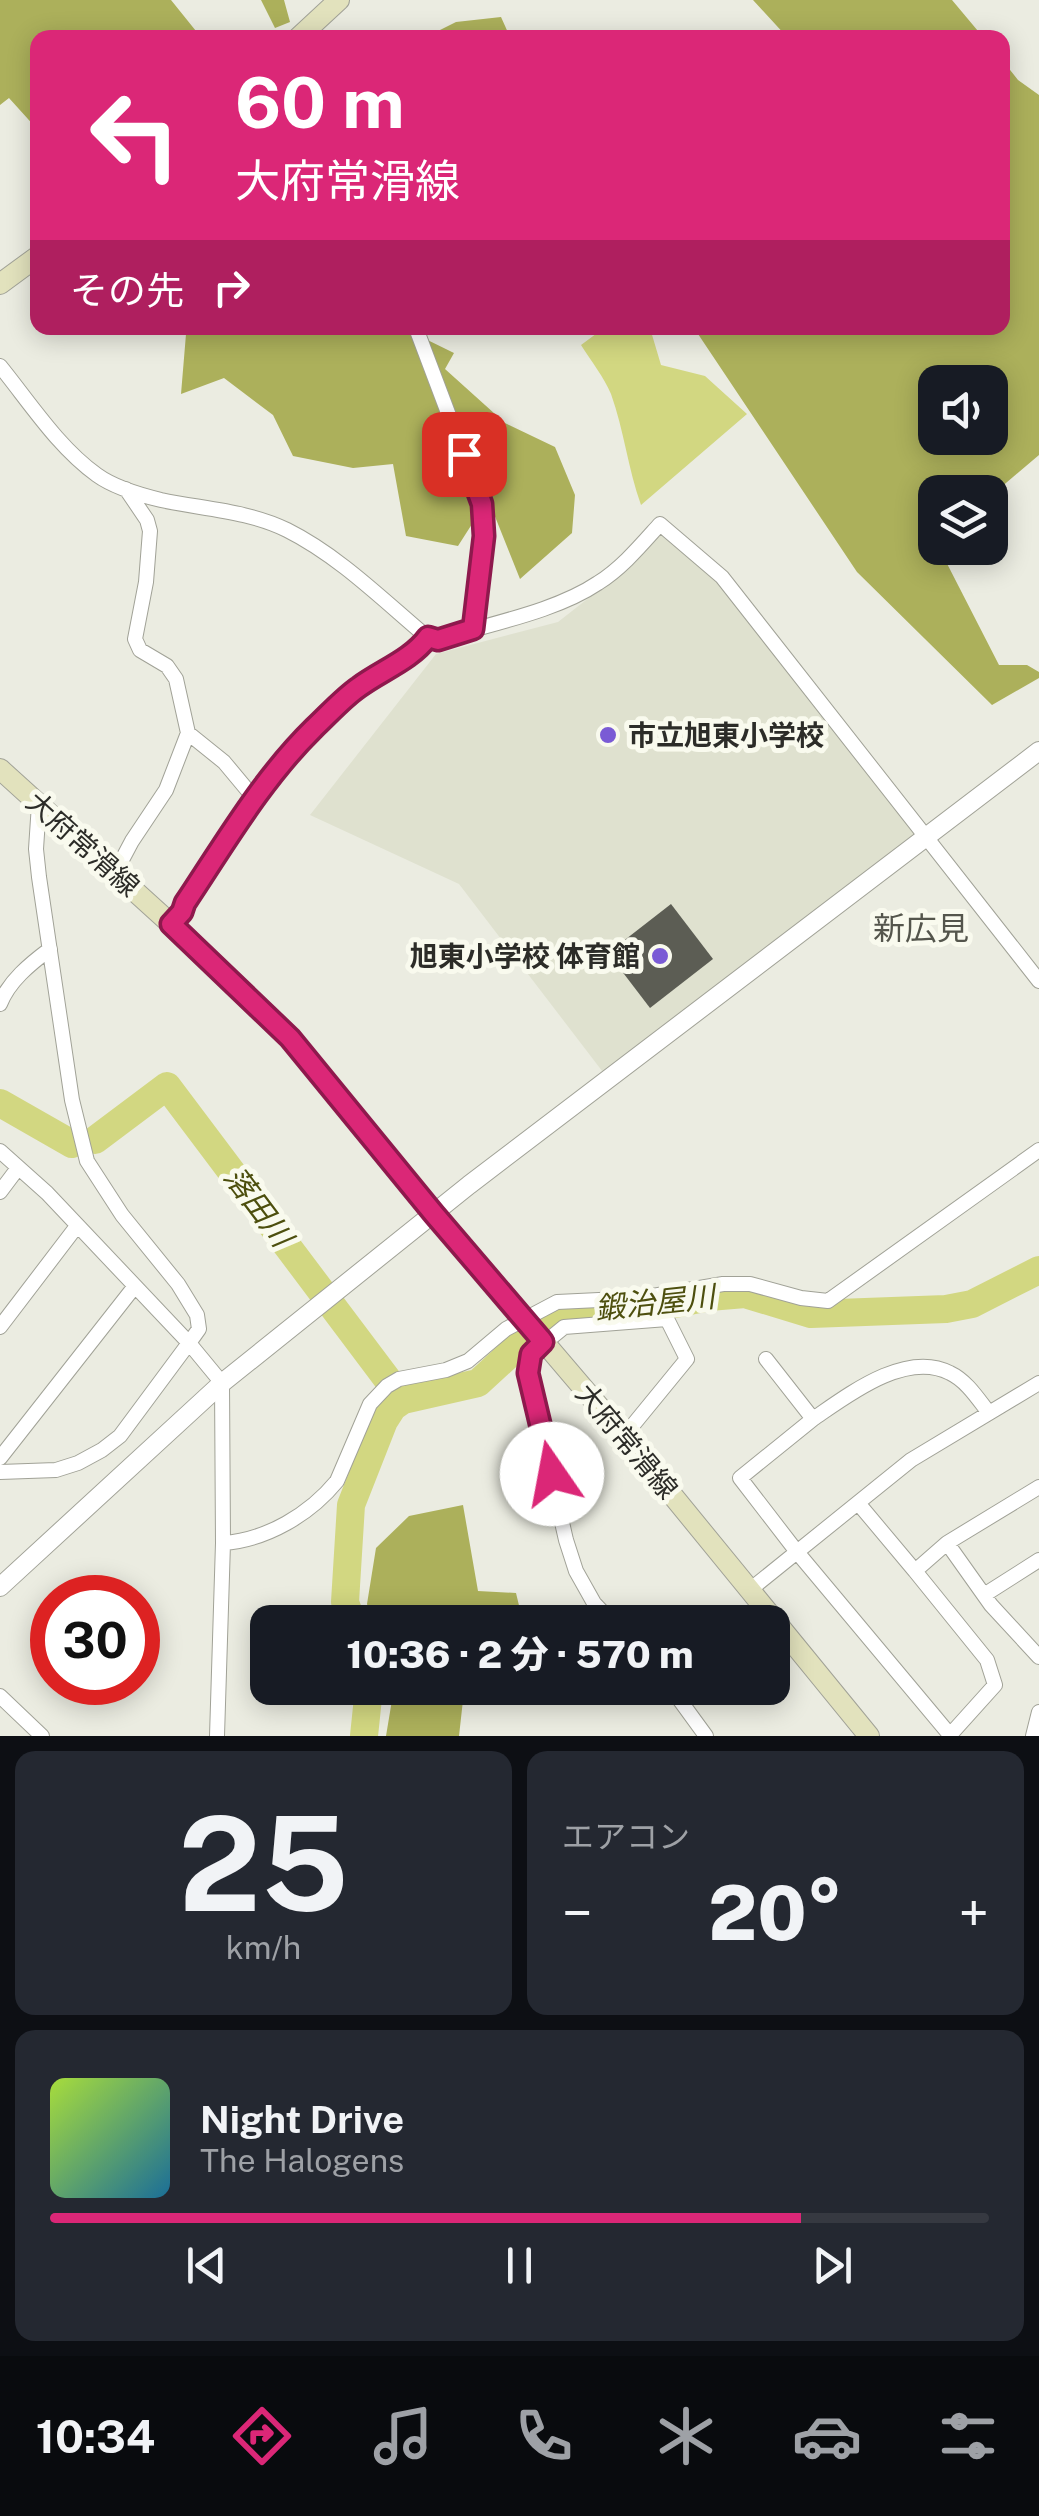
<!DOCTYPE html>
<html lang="ja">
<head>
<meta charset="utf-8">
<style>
	body { margin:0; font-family:"Public Sans","Noto Sans JP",sans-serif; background:#242831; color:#f1f3f6; height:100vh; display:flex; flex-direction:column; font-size:38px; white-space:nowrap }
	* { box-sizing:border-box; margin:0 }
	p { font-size:32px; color:#9ea1a6 }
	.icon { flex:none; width:55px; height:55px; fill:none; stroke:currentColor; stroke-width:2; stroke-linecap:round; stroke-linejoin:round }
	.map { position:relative; height:1736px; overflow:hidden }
	.details { display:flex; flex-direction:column; gap:15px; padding:15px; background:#0d0f14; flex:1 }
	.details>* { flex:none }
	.banner { position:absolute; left:30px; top:30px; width:980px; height:305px; border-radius:20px; box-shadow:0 5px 25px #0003; background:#db2777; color:#fff; overflow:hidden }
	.fabs { position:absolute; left:918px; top:365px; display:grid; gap:20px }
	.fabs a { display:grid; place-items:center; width:90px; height:90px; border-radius:20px; background:#171b24; box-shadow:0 5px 25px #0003; font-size:50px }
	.speed { position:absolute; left:30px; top:1575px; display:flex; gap:20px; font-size:50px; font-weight:700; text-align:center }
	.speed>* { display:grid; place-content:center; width:130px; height:130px; border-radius:50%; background:#171b24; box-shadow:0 5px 25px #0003; line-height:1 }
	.speed .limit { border:15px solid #d22; background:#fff; color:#111 }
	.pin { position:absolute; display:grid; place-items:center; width:85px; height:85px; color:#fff; margin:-42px; border-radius:20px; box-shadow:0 5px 15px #0006 }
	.me { position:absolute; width:110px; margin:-55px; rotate:348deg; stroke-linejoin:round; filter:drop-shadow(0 0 8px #0008) }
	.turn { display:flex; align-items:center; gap:35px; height:210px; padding:0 40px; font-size:45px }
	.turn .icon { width:130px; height:130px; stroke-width:2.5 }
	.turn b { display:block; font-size:70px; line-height:85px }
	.then { display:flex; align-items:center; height:95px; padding:0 40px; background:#0003; gap:20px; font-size:38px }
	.big { font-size:75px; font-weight:800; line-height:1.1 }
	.details .card { flex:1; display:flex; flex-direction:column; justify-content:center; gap:15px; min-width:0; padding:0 35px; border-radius:20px; background:#242831 }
	.details .dial { align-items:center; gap:0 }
	.dial b { font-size:130px; line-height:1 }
	.song { display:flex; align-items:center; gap:30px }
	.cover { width:120px; height:120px; border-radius:15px; background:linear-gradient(135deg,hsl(80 70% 55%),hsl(200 70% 35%)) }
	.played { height:10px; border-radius:5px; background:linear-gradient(90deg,#db2777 80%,#363941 80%) }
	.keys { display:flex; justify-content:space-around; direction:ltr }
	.heat { display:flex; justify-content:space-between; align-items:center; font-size:55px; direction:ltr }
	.details .tiles { flex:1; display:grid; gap:15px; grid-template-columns:1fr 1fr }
	.card:last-child { grid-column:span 2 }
	.trip { position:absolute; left:250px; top:1605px; width:540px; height:100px; border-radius:20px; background:#171b24; box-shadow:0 5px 25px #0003; font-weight:800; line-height:100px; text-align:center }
	.tabs { display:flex; height:160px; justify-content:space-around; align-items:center; background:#090b0e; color:#9ea1a6 }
	.tabs .icon { width:70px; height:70px }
	.tabs .active { color:#db2777 }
	.tabs b { font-size:45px; color:#f1f3f6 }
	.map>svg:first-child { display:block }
	.built { fill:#dfe1cf }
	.forest { fill:#acb05b; fill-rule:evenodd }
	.water { fill:#d2d781 }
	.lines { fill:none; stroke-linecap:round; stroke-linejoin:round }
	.river { stroke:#d2d781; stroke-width:28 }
	.building { fill:#5c5d54 }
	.minor-casing { stroke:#a1a297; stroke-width:16 }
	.tertiary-casing { stroke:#a1a297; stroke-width:20 }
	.secondary-casing { stroke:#a1a297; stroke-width:22 }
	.minor { stroke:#fff; stroke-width:14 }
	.tertiary { stroke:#fff; stroke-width:18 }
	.secondary { stroke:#e2e2bd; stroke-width:20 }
	.route-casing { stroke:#8e194d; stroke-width:25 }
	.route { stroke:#db2777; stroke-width:18 }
	.poi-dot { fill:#7a5bd5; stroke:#f9faee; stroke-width:4 }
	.labels { text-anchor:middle; stroke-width:10; stroke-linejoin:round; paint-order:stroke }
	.poi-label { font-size:28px; font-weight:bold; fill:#2c2c28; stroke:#f9faee; text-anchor:start }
	.street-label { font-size:28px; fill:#2c2c28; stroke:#f9faee }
	.water-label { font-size:30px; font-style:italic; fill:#4d4f0e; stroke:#f9faee }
	.quarter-label { font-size:32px; fill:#54554c; stroke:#f9faee }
</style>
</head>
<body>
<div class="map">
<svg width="1039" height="1736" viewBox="0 0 1039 1736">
	<rect width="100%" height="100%" fill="#ebece1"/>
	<path class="built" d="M658,534l8,2 53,44 208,257 -318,243 -150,-196 -149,-69 126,-161 122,-32 74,-58z"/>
	<path class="forest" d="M0,0h171l29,36 -2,2h-160l-1,91 -28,-31 -9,7z
		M261,0h23l6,22 -15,6z
		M753,0h199l31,37h-196z
		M501,17l9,20h-84l30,-15z
		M1003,61l15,19 21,15v360l-46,39 -58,-2v17l-13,4 13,27v8h4l60,117h28l12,7v6l-47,27 -135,-133 -163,-244h308zM990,382v56h-55v-56z
		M178,328h225l51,25 -9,16 60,54 50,24 20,48 -3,38 -52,46 -32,-80 -30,47 -52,-10 -13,-72 -40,4 -60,-12 -20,-41 -49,-37 -43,16 5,-60z
		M463,1505l15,86 38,2 7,29h-150l-6,-18 9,-56 33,-32z
		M394,1688h75l-5,3 -5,45h-73z"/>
	<path class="water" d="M604,328h46l11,37 44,11 42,38 -106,91c-13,-36 -17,-75 -30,-111 -7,-17 -20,-33 -30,-49z"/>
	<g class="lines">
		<path class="river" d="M0,1103l72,41
			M95,1140l72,-54 236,314
			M352,1622l-7,-20 6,-97 33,-84 9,-14 10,-7 75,-17 50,-46 40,-25 87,-4 54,-11 36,-3 66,20 135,-5 26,-5 67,-34
			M364,1736l5,-48"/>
	</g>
	<path class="building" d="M671,904l42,55 -63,49 -42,-55z"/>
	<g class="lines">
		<g class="minor-casing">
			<path id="minor" d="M416,328l66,175 2,33 -11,93
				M0,366c30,37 58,81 97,109 18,13 43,20 64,25 42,9 88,11 126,30 52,26 96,70 140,107l11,3c50,-16 117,-28 160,-57 24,-15 43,-38 62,-59l62,53 317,404
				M126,489l21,31 3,11 -4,51 -11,57 5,11 27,16 9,13 12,54 36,29 30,36
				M39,804l-3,45 3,28 33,223 15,61 35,54 56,69 19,31 2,14 -10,14 33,40 1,160 -6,193
				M115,873l17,-32 34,-51 22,-57
				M171,924l11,-11 3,-10 69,-105 38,-48 65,-62 62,-39 8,-12
				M0,1004c9,-23 30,-40 50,-55
				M0,1151l47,42 142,150 -69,93 -18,14 -24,13 -22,7 -56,2
				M0,1192l18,-24
				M0,1327l77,-101
				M766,1359l47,60c35,-24 93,-69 137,-46 17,8 28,26 39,40
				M813,1419l-73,59 57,74 153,183 45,-50 -8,-25 -72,-89 32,-28
				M0,1458l135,-172
				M1039,1487l-92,56 44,62 48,52
				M858,1503l57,68
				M223,1543c44,-3 87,-29 114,-62l33,-77 17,-18 12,-7 47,-9 22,-9 38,-32 51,-27 84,-4 82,-14h27l51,14 27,3 211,-151
				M751,1589l160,-129 128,-77
				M984,1595l55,-35
				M612,1622l-18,-19 -18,-32 -10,-31 -38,-167 3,-19 33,-27 103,-8 20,40 -63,77
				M671,1688l35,48
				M0,1696l42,40
				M1033,1736l6,-24"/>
		</g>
		<g class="tertiary-casing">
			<path id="tertiary" d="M0,1587l222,-204 247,-198 570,-434"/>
		</g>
		<g class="secondary-casing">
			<path id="secondary" d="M298,38l41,-38
				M0,284l38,-28
				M0,769l171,155 119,114 144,175 190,223 245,300"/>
		</g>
		<use href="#minor" class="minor"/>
		<use href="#tertiary" class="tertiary"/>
		<use href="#secondary" class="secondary"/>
	</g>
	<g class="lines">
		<g class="route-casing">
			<path id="route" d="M464,454l18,50 2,32 -11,93 -35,11 -10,-3c-17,23 -46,33 -69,50 -16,11 -31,28 -45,41 -52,51 -89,115 -129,175l-3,9 -11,12 119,114 144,176 106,124 3,4 -12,12 -3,19 24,101"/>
		</g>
		<use href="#route" class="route"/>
	</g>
	<g class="poi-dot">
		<circle cx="608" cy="735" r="10"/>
		<circle cx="660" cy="956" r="10"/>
	</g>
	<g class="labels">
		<g class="poi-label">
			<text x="628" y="745">市立旭東小学校</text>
			<text x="640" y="966" text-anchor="end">旭東小学校 体育館</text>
		</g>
		<g class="street-label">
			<text transform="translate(83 844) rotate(42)" y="10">大府常滑線</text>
			<text transform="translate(627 1441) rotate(50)" y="10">大府常滑線</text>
		</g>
		<g class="water-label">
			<text transform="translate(258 1207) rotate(53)" y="10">落田川</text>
			<text transform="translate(655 1303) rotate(-6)" y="10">鍛治屋川</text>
		</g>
		<g class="quarter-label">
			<text x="921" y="940">新広見</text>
		</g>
	</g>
</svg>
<div class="fabs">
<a><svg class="icon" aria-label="sound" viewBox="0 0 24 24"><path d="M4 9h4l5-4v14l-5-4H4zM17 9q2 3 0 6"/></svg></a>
<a><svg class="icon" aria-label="layers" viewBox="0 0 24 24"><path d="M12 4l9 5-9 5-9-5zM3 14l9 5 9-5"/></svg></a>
</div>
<div class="speed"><div class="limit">30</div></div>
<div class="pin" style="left:464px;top:454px;background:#d93025"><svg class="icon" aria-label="arrive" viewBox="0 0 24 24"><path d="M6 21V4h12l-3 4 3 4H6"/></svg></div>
<svg class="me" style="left:552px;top:1474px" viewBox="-20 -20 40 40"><circle r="19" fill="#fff"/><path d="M0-13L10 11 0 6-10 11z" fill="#db2777"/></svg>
<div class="trip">10:36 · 2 分 · 570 m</div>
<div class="banner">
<div class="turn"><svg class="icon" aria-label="left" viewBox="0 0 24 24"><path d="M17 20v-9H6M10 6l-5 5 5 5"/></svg><div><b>60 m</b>大府常滑線</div></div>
<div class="then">その先<svg class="icon" aria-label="right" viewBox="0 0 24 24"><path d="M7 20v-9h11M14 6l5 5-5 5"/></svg></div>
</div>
</div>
<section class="details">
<div class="tiles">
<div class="card dial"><b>25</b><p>km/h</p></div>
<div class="card"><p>エアコン</p>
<div class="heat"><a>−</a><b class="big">20°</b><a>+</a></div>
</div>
<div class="card">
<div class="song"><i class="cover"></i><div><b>Night Drive</b><p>The Halogens</p></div></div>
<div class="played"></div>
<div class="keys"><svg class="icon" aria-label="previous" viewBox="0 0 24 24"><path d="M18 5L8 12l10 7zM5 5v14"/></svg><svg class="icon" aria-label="pause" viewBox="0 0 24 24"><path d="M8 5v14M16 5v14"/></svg><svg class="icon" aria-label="next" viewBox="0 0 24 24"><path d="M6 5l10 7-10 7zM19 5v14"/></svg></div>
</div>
</div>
</section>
<nav class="tabs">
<b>10:34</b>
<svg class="icon active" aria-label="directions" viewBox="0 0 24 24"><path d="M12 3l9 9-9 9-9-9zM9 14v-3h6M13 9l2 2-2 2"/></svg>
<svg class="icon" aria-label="music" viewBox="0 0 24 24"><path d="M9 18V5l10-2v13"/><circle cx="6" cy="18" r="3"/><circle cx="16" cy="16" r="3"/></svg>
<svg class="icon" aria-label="phone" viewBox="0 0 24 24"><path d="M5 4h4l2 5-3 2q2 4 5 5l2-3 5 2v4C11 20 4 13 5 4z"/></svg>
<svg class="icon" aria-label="climate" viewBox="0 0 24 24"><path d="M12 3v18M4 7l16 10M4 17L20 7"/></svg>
<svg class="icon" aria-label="car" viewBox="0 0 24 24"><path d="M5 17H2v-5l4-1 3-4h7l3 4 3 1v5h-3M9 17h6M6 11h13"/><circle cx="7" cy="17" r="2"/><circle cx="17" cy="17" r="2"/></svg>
<svg class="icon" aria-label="filters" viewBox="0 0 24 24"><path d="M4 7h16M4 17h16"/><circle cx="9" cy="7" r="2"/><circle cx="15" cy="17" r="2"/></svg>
</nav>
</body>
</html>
